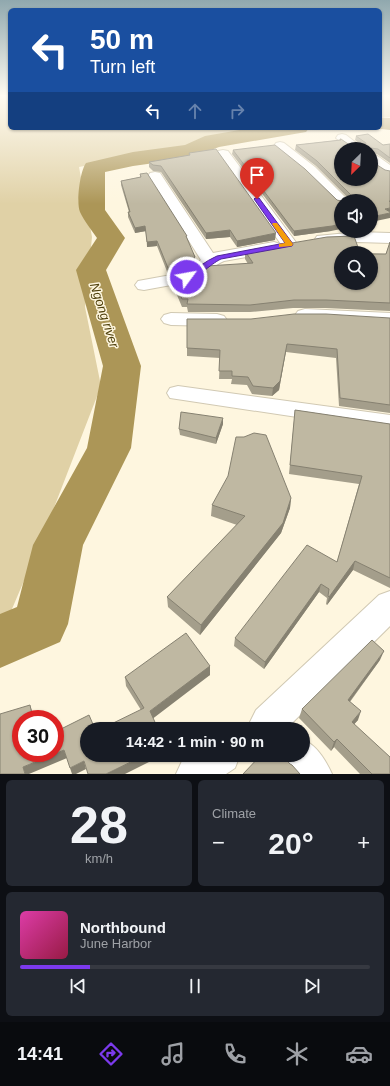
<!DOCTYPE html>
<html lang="en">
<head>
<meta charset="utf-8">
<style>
	body { margin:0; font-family:Helvetica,sans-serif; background:#242831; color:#f1f3f6; height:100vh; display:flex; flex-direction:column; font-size:15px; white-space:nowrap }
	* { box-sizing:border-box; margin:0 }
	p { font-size:13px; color:#9ea1a6 }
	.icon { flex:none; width:22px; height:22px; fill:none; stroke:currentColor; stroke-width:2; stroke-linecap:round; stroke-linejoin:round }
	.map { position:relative; height:774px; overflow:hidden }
	.side { display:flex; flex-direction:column; gap:6px; padding:6px; background:#0d0f14; flex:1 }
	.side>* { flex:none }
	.hud { position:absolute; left:8px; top:8px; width:374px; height:122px; border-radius:6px; box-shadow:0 1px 3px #0004; background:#1a4fa0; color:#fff; overflow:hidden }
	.needle { width:26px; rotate:204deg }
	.buttons { position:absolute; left:334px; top:142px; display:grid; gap:8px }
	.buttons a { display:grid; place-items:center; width:44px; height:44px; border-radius:50%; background:#171b24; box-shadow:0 1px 3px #0004; font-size:20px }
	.speed { position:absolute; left:12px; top:710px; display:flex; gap:8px; font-size:20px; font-weight:700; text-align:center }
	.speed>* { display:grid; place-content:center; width:52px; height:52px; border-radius:50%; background:#171b24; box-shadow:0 1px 3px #0004; line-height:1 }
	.speed .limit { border:6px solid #d22; background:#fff; color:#111 }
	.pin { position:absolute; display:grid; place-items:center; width:34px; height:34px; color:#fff; margin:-41px -17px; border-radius:50% 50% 50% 0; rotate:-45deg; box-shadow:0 0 4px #0007 }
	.pin .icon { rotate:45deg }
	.me { position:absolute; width:44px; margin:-22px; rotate:58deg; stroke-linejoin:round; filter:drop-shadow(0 0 3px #0008) }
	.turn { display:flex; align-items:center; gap:14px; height:84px; padding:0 16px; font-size:18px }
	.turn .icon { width:52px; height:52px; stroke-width:2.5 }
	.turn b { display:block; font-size:28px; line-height:34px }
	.lanes { display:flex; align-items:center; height:38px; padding:0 16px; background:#0003; justify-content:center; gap:20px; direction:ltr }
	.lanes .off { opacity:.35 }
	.big { font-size:30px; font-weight:800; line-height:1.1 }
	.side .card { flex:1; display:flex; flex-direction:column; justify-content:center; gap:6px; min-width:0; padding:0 14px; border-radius:6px; background:#242831 }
	.side .dial { align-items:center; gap:0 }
	.dial b { font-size:52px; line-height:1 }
	.song { display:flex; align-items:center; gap:12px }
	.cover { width:48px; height:48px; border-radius:6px; background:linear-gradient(135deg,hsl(320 70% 55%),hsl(340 70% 35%)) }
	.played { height:4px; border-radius:2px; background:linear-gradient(90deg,#7c3aed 20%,#363941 20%) }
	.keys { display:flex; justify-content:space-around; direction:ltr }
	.heat { display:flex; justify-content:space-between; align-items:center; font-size:22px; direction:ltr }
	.side .tiles { flex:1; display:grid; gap:6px; grid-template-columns:1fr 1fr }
	.card:last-child { grid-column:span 2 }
	.trip { position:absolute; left:80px; top:722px; width:230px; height:40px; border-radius:20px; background:#171b24; box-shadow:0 1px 3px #0004; font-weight:800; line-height:40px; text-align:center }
	.menu { display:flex; height:64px; justify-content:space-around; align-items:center; background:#090b0e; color:#9ea1a6 }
	.menu .icon { width:28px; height:28px }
	.menu .current { color:#7c3aed }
	.menu b { font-size:18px; color:#f1f3f6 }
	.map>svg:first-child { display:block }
	.green { fill:#e0d1a6 }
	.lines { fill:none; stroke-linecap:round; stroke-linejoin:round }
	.river { fill:#ac9657; fill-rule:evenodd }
	.minor-casing { stroke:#d1c9b3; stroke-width:2 }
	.minor { fill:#fff; fill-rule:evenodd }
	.wall { fill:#a49e8b }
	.shaded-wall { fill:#868171 }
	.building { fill:#bfb8a2; stroke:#868171 }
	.route { fill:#7c3aed; stroke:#51269a }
	.slow { fill:#f59e0b }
	.labels { text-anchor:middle; stroke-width:3; stroke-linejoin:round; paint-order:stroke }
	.water-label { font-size:13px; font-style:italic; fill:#4f400c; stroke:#fef6df }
</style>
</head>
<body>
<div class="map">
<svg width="390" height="774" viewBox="0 0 390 774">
	<rect width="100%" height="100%" fill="#fef6df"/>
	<path class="green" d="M0,96h10v32h249l-86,21 -94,18 13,70 -7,70 16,79 -58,150 -34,80h-9z
		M380,96h10v21l-10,1z"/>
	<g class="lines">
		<path class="river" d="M380,118h10v12l-17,-2h7z
			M251,128h58l-3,4 -87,15 -29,11 -57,8 -28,6v38l20,28 -19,32 35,96 -10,82 -48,97 -15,79 -8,18 -60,26v-54l17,-7 16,-62 54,-97 16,-82 -27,-96 21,-32c-6,-9 -13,-17 -17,-26 -4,-9 0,-41 6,-49l47,-11 52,-7 20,-9z"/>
		<g class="minor-casing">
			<path id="minor" d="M342,134l4,1 18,14h-14l-14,-11 2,-3z
				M280,142l4,1 31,24 34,34h-8v4l-4,-1 -32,-31 -29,-24 -2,-3 2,-3z
				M223,150l5,1 67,90 2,3 -2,3 -6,2 -6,-2 -66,-93 1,-3z
				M371,154l5,1 14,10v10l-5,-1 -14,-10z
				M155,172l5,1 53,80 61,-11 6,2 2,3 -2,3 -6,2 -50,9c-12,5 -19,15 -31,20l-49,9 -6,-1 -3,-4 3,-4 44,-8 19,-13 -53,-84 2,-3z
				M358,232l32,1v10l-32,-1 -35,2 -6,-2 -2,-3 2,-3z
				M305,309l85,4v12l-85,-4 -7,-2 -3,-4 3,-4z
				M171,313l46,1 7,2 3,4 -3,4 -7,2 -46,-1 -7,-2 -3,-4 3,-4z
				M178,386l212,29v16l-220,-33 -3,-5 3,-5z
				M390,591v35l-100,99 2,4h-39l-3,-7 6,-12 123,-115z
				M303,740c14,5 23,21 29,34h-44l-5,-6 -5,-13h25z
				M190,755h50l-5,13 -9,6h-50l6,-13z"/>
		</g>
		<use href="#minor" class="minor"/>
	</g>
	<path class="wall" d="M356,136l27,9 7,-1v19l-13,-9 -36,-5 49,69 -42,-20 -32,-32 -21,-16 1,-5 43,-5 1,-1 11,7h12l-8,-6z
		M233,150l104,50 -6,31 -37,5 -62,-82z
		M189,153l86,87 -38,7 -7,-10 -24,2 -45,-67 -8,-1 -4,-4v-5l40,-7z
		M140,174l47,66 8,23 -11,6 -16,5 -11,-28 -10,1 -1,-16 -11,2 -7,-16v-5h1l-8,-27v-4l19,-4z
		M390,242v69l-65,-3h-32l-43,4h-62l-1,-5h-5l-8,-19v-8l74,-16 -3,-5v-8l115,2 26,1z
		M390,318v95l-51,-7 -3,-48 -50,-6 -7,38 -7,6 -20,-2 -5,-9 -16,-1 1,-5h-13l1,-21 -33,-2v-8l64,-29z
		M295,410l95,14v164l-37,-18 -26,35 -1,-1 1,-6 -8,-6 -55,77 -30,-23 1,-8 102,-76 22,-78 -70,-10z
		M223,424l-7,20 -36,-9 -1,-6z
		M291,498l-1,10 -9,25 -81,102 -32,-28 -1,-10 70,-72 -26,-9 1,-11z
		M380,660l-30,42 8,18 -4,4 36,50h-30l-26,-27 -3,4 -32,-33 3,-9z
		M210,666v9l-69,35 -15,-24 -1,-9z"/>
	<path class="shaded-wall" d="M390,208v4l-5,-3z
		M390,213v5l-19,4v-5z
		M341,224v5l-10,2 -37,5v-5z
		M145,226l1,5 -11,2v-5z
		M230,230v7l-24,2v-6z
		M276,233l-1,7 -38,7v-6z
		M157,241v5l-10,1v-5z
		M195,257v6l-11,6 -16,5v-6z
		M287,344l-8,46 -7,6 1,-8z
		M223,418v6l-7,20v-6z
		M291,498l-1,10 -9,25 -81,102 1,-10z
		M355,561l-2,9 -26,35 2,-8z
		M321,584l-2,8 -55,77 1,-7z
		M384,651l-4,9 -36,49 4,-9z
		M210,666v9l-59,45 -1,-9z
		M30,705l3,9 1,5h-1z
		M361,711l-3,9 -9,10 3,-8z
		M337,739l-3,8 -3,4 3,-9z
		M64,750l3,8 -38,16h-4l-2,-7z
		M145,755h18l-38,19h-19z
		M84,761l2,8 -10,5h-4l-2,-6z"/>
	<path class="building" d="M368,134l15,11 7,-1v14l-12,-9 -7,-1v1h-30v30h30v-18l14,9 5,1v30h-1l1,1v6l-5,1 5,3v1l-19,4v-16h-29l1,-3h7l1,-3 -34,-34 -21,-16 45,-5 -1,-1h1l10,7h14l1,-3 -10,-7z
		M275,145l30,24 32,31 4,1v23l-9,2 -38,5 -61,-81z
		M216,149l60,84 -39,8 -7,-11 -24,3 -45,-67 -8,-1 -4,-3 41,-7 -1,-2z
		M147,173l40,63h-1l9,21 -11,7 -16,4 -11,-27 -10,1 -2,-16 -10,2 -7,-16h2l-9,-31 20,-4 -1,-3z
		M354,236l6,17h-19v30h30v-29h15l4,-12v61l-64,-3h-32l-44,5 -63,-1 1,-5h-6l-8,-19 20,-6 13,-8 46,-3 -8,-12 82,-14z
		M294,314h32l64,4v87l-50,-7 -3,-49 -50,-5 -7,37 -7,7 -20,-2 -5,-9 -16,-1v-5h-13l1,-21 -33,-2v-29h64z
		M295,410l95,14v154l-35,-17 -26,36 -1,-1 1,-7 -8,-5 -56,78 -30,-24 72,-93 30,17 25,-86 -72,-11z
		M181,412l42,6 -7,20 -37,-9z
		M254,433l12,2 25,63 -8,25 -82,102 -34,-28 78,-81 -33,-11 16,-29 8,-39h8z
		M186,633l24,33 -60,45 8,18h-57l43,-21 -19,-31z
		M372,640l12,11 -36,49 13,11 -9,11 38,35v17h-18l-35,-35 -3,3 -32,-33z
		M30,705l3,14h-12v34h34v-21l34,-17 6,14h-8v26h58l-39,19h-18l-4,-13 -14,7 -6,-18 -41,17 2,7h-25v-60z
		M261,755h21l8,9 2,1 8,9h-57z"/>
	<linearGradient id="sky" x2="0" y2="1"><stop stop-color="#90a8ae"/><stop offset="0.47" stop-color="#fffbf1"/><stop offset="1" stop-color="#fffbf1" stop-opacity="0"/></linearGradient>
	<rect width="390" height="204" fill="url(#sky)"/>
	<path class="route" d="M255,198h4l34,46 -1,2 -71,13c-11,5 -24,21 -37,19v-3c12,-5 21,-14 33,-19l68,-13 -31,-44z"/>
	<path class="slow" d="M273,223h4l16,21 -1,2 -13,1v-3l6,-1 -13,-19z"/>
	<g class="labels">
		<g class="water-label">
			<text transform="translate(105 315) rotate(72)" y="5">Ngong river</text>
		</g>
	</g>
</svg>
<div class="buttons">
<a><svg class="needle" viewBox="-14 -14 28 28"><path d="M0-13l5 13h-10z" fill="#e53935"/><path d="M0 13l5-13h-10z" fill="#9ea1a6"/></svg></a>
<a><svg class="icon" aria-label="sound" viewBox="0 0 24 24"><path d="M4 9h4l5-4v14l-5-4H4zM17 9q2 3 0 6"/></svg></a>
<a><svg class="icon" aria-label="search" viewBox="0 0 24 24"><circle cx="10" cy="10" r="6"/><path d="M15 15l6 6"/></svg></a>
</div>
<div class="speed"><div class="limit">30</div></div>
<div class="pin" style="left:257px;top:199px;background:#d93025"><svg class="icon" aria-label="arrive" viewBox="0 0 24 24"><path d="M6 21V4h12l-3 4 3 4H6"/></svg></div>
<svg class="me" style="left:187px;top:277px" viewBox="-20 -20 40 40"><circle r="17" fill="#7c3aed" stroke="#fff" stroke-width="3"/><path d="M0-11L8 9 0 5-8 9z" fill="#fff"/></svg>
<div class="trip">14:42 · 1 min · 90 m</div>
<div class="hud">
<div class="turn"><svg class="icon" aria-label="left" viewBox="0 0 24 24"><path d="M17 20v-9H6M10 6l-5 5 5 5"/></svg><div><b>50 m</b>Turn left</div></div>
<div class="lanes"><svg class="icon" aria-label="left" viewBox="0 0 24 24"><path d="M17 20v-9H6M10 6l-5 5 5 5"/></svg><svg class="icon off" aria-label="ahead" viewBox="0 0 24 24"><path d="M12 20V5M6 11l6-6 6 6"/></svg><svg class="icon off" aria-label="right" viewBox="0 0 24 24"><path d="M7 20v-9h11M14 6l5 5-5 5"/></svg></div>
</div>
</div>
<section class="side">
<div class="tiles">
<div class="card dial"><b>28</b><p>km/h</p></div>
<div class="card"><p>Climate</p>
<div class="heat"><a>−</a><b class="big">20°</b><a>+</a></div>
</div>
<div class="card">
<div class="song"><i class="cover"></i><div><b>Northbound</b><p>June Harbor</p></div></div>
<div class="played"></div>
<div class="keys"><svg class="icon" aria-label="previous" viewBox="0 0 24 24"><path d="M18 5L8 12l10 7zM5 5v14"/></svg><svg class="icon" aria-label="pause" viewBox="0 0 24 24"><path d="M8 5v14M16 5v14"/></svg><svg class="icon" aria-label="next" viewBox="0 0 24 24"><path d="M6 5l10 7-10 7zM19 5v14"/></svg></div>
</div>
</div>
</section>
<nav class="menu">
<b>14:41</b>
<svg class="icon current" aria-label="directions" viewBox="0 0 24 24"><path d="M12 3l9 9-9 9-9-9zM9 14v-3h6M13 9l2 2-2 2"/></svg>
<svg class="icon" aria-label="music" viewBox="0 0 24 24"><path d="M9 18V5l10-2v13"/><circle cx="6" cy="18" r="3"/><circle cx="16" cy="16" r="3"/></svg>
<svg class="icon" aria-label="phone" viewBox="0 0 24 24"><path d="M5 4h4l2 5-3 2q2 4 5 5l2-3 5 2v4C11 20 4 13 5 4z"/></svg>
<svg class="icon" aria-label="climate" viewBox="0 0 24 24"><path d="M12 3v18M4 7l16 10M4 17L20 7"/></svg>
<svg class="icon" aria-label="car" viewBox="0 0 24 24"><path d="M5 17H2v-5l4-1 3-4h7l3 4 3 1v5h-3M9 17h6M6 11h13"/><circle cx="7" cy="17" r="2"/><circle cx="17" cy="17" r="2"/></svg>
</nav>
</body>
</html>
